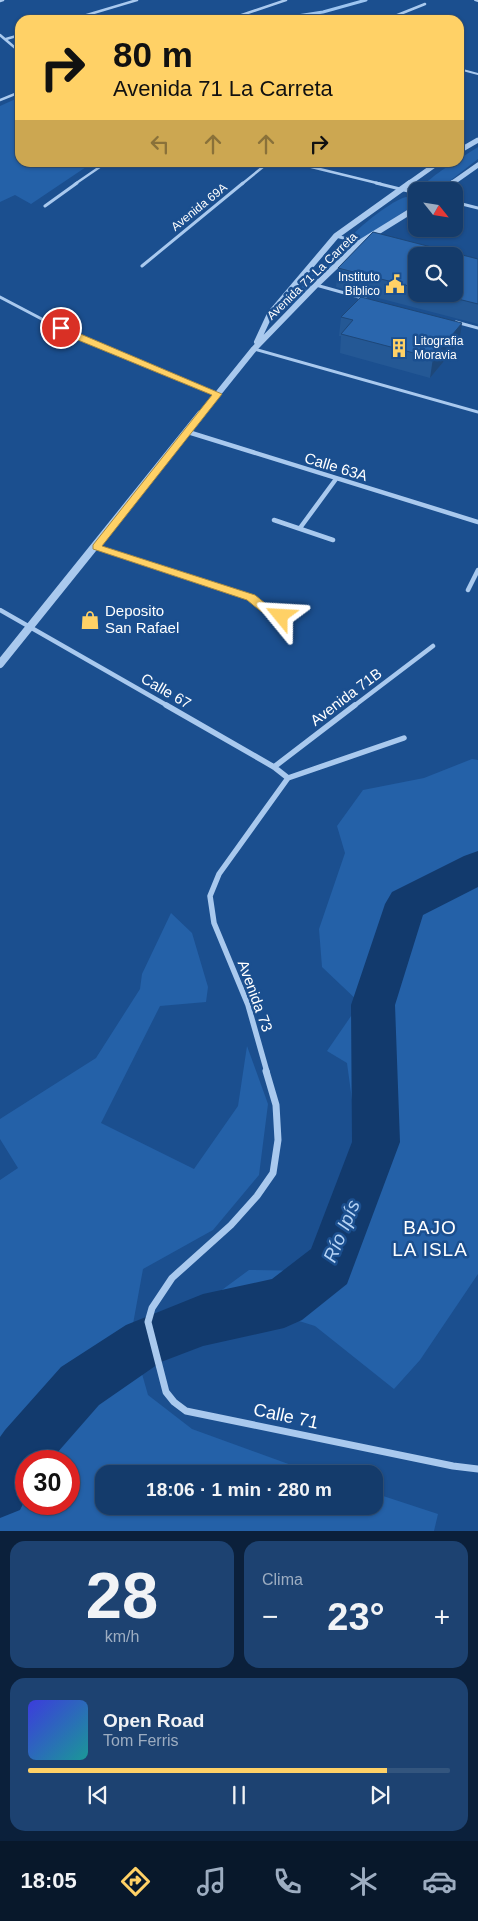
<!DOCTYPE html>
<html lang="es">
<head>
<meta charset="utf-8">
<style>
	body { margin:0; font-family:Helvetica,sans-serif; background:#1d4271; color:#f1f3f6; height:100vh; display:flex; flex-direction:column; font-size:19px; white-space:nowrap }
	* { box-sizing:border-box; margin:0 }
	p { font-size:16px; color:#9dadc1 }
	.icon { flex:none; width:28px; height:28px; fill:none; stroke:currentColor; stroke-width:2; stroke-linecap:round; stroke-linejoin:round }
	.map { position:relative; height:1531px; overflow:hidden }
	.sheet { display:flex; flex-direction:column; gap:10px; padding:10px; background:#0b203b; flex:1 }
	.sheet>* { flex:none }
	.banner { position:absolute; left:15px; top:15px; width:449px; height:152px; border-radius:15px; box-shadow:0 1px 4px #0004,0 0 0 1px #33557e; background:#ffd166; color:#111; overflow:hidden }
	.needle { width:32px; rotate:120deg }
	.buttons { position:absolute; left:408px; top:182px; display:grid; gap:10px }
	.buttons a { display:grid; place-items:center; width:55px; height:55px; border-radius:10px; background:#143b6b; box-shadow:0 1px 4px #0004,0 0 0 1px #33557e; font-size:25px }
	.speed { position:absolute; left:15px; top:1450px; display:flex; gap:10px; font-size:25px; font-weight:700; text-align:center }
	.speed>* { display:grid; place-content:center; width:65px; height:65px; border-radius:50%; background:#143b6b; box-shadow:0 1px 4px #0004,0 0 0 1px #33557e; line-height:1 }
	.speed .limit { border:8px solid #d22; background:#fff; color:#111 }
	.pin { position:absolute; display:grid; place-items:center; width:42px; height:42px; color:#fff; margin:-21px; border:2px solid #fff; border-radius:50%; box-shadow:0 1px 5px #0007 }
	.me { position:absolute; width:55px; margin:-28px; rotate:297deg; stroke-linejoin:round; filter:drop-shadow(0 0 4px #0008) }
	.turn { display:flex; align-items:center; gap:18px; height:105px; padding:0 15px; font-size:22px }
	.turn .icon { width:65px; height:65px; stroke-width:2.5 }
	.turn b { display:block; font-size:35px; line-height:42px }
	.lanes { display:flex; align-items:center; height:48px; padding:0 15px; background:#0003; justify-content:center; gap:25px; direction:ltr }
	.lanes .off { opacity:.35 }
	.big { font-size:38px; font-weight:700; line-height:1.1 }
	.sheet .widget { flex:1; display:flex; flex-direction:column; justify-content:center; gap:8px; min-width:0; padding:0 18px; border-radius:15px; background:#1d4271 }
	.sheet .dial { align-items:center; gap:0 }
	.dial b { font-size:65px; line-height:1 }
	.song { display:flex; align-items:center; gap:15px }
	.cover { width:60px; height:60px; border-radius:8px; background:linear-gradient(135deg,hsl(240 70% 55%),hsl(180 70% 35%)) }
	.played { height:5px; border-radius:2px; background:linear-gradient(90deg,#ffd166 85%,#33557e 85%) }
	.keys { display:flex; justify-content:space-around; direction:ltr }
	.heat { display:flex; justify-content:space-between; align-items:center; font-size:28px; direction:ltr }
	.sheet .tiles { flex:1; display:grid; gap:10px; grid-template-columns:1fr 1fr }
	.widget:last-child { grid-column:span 2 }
	.trip { position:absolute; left:95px; top:1465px; width:288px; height:50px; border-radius:15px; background:#143b6b; box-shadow:0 1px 4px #0004,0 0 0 1px #33557e; font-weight:700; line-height:50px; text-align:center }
	.tabs { display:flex; height:80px; justify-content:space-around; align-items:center; background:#08182b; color:#9dadc1 }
	.tabs .icon { width:35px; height:35px }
	.tabs .selected { color:#ffd166 }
	.tabs b { font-size:22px; color:#f1f3f6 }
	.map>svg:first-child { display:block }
	.green { fill:#2461a8; fill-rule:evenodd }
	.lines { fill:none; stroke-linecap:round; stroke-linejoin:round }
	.stream { stroke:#9cc4f0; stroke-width:3 }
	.river { fill:#123a6d; fill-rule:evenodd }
	.service { stroke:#a9c9ee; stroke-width:2 }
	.minor-far4 { stroke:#a9c9ee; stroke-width:2.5 }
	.minor-far3 { stroke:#a9c9ee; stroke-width:3 }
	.minor-far2 { stroke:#a9c9ee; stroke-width:4.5 }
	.minor-far1 { stroke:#a9c9ee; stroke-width:5.5 }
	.minor { stroke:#a9c9ee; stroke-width:7 }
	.tertiary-far2 { stroke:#a9c9ee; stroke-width:5 }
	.tertiary-far1 { stroke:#a9c9ee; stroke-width:6 }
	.tertiary { stroke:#a9c9ee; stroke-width:8 }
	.wall { fill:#245895; fill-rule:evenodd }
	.shaded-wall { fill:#1d4779 }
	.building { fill:#2a66ad; stroke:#1d4779 }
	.route { fill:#ffd166; stroke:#a68842 }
	.labels { text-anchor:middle; stroke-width:5; stroke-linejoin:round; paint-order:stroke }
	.far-street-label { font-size:12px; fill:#fff; stroke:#1b4f8f }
	.far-poi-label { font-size:12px; fill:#fff; stroke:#1b4f8f; text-anchor:end }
	.street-label { font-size:15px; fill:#fff; stroke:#1b4f8f }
	.poi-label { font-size:15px; fill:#fff; stroke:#1b4f8f; text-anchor:start }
	.near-street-label { font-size:18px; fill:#fff; stroke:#1b4f8f }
	.near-neighbourhood-label { font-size:19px; letter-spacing:1px; fill:#fff; stroke:#1b4f8f }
	.near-water-label { font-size:19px; font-style:italic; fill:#b5d3f5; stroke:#1b4f8f }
</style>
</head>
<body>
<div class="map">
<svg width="478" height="1531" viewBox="0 0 478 1531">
	<rect width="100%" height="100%" fill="#1b4f8f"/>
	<path class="green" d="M20,97v65l72,1 -61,41 -16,-9 -15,7v-96z
		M478,147v12l-41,32h-15l-3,-2c7,-7 31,-27 40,-27v-3z
		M406,197l10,2v5l-57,37 -9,-3c7,-10 44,-39 56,-41z
		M342,243l12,2 -59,61 -9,-2z
		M472,759l6,1v514l-58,86 -26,29 -79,-63 -100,-31 34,-25 61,1 56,-67 -19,-141 -20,-12 33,-48 -38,-36 -3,-38 26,-76 -8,-27 26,-36 61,-12z
		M171,913l21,20 16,54 -2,15 -46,4 -59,117 93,46 44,-63 9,-60 21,58 -9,71 -46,55 -70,39 -12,66 17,60 44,34 124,45h-212v32h270v-13l64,21 -4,17h-434v-351l18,-12 -18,-29v-20l96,-61 44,-69 2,-15zM69,1461v43h-43v-43z"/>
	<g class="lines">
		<path class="stream" d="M271,20l52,-8 43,-12"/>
		<path class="river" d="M478,851v36l-55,28 -28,90 5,137 -53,142 -45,36 -18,8 -81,18 -42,16 -62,43 -49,56h-24v37l-6,12 -20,8v-81l5,-7 56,-63 65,-42 77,-31 69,-15 39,-30 41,-107 -1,-137 34,-101 7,-12 72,-36z"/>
		<path class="service" d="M475,0l3,1
			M459,69l19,5"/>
		<path class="minor-far4" d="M0,1l3,-1
			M70,20l67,-20
			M227,20l59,-20
			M385,20l40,-16
			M0,35l20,17
			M6,39l14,-4
			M0,100l20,-8
			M291,162l90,22
			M75,184l32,-22
			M242,184l27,-22"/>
		<path class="minor-far3" d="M376,183l40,10
			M454,202l24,6
			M45,206l32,-23
			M336,236l26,7
			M142,266l101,-83
			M316,285l50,14
			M0,297l76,40 142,57
			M456,322l22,6
			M254,349l224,63"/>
		<path class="minor-far2" d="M188,432l290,90
			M274,520l59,20
			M300,528l36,-49
			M96,547l155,50 17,14 13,5
			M468,590l10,-20
			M0,610l168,96
			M354,706l79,-60"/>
		<path class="minor-far1" d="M166,705l108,62 14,11
			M274,767l81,-62
			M267,1072l-19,-67 -34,-82 -4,-27 9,-22 69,-96 116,-40"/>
		<path class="minor" d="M266,1071l10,34 2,35 -5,33 -16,23 -26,29 -59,53 -20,30 -4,14 18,70 8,10 12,9 267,55 25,3"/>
		<path class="tertiary-far2" d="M459,151l19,-11
			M408,184l31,-22
			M451,184l27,-19"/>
		<path class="tertiary-far1" d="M442,191l11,-8
			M257,342l13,-28 66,-78 74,-53
			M200,416l54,-67 62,-64 45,-43 55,-34"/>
		<path class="tertiary" d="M0,664l201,-250"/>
	</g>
	<path class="wall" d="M373,232l105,27v65l-142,-37 2,-19zM416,256h38v38h-38z
		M341,317l118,26 -29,35 -90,-25 1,-17h-2z"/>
	<path class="shaded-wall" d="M462,323l-3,20 -29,35 3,-20z"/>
	<path class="building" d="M373,232l105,27v45l-40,-10h16v-38h-38v32l-78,-20z
		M361,297l101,26 -29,35 -92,-24 12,-14 -12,-3z"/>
	<path class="route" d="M58,327h6l158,67 -120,152 153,49 16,13 14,6v5c-14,3 -28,-11 -38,-19l-154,-51v-4l119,-150 -139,-57 -15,-8z"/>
	<defs>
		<g id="civic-bare" transform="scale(1.5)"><path d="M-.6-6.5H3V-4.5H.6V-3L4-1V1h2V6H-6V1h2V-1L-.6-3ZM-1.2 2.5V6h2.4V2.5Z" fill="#ffd166" stroke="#1b4f8f" stroke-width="2.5" paint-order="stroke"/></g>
		<g id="building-bare" transform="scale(1.5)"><path d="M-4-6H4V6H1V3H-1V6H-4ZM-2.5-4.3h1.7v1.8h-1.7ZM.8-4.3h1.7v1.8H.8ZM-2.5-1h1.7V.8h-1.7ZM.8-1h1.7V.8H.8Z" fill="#ffd166" stroke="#1b4f8f" stroke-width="2.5" paint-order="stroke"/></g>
		<g id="shop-bare" transform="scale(1.5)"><path d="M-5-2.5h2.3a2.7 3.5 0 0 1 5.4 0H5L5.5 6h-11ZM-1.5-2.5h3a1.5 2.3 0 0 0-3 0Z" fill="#ffd166" stroke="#1b4f8f" stroke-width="2.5" paint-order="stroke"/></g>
	</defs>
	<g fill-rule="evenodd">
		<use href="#civic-bare" x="395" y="284"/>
		<use href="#building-bare" x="399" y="348"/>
		<use href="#shop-bare" x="90" y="620"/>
	</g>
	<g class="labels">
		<g class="far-street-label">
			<text transform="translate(199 207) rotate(-39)" y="4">Avenida 69A</text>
			<text transform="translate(312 276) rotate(-44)" y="4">Avenida 71 La Carreta</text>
		</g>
		<g class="far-poi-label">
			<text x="380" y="281">Instituto<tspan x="380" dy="14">Biblico</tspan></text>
			<text x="414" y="345" text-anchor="start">Litografia<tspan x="414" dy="14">Moravia</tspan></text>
		</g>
		<g class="street-label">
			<text transform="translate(336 467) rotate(17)" y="5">Calle 63A</text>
			<text transform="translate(166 691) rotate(30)" y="5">Calle 67</text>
			<text transform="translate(346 697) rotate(-37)" y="5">Avenida 71B</text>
			<text transform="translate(255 996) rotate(70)" y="5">Avenida 73</text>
		</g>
		<g class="poi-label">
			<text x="105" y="616">Deposito<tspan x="105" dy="17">San Rafael</tspan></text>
		</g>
		<g class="near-street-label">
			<text transform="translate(286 1416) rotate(12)" y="6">Calle 71</text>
		</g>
		<g class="near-neighbourhood-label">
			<text x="430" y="1234">BAJO<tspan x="430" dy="22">LA ISLA</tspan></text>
		</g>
		<g class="near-water-label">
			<text transform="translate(341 1231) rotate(-67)" y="7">Río Ipís</text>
		</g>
	</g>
</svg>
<div class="buttons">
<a><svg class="needle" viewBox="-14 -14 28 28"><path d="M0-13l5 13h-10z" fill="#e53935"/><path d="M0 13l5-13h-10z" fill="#9dadc1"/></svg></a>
<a><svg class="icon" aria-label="search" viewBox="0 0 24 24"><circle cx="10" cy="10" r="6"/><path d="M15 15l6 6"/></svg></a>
</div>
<div class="speed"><div class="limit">30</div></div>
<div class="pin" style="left:61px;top:328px;background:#d93025"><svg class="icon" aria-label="arrive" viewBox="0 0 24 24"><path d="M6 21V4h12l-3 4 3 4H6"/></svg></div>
<svg class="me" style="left:281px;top:616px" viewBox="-20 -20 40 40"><path d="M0-17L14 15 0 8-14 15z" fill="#ffd166" stroke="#fff" stroke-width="4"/></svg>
<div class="trip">18:06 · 1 min · 280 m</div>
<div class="banner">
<div class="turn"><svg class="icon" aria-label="right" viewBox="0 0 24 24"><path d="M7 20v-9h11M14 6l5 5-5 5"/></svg><div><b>80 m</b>Avenida 71 La Carreta</div></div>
<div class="lanes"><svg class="icon off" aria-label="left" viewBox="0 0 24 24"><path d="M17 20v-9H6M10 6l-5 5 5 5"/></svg><svg class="icon off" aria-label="ahead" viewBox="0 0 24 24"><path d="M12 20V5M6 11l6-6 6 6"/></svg><svg class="icon off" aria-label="ahead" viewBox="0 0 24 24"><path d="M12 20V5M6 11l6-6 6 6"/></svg><svg class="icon" aria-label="right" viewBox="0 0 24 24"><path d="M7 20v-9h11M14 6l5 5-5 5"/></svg></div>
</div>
</div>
<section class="sheet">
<div class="tiles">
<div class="widget dial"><b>28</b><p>km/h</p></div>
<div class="widget"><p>Clima</p>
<div class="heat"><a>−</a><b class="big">23°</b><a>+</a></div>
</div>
<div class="widget">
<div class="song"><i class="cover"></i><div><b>Open Road</b><p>Tom Ferris</p></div></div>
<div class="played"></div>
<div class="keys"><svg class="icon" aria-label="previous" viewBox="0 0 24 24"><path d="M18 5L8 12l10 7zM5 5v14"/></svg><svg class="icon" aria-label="pause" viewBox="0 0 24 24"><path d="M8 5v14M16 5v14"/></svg><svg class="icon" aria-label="next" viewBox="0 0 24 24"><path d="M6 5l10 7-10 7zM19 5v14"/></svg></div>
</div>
</div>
</section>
<nav class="tabs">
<b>18:05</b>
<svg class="icon selected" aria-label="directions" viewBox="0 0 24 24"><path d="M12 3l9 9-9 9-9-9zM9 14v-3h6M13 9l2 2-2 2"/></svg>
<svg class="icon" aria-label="music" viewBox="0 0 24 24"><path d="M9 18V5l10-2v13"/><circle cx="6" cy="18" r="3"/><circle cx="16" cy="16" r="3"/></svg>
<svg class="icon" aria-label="phone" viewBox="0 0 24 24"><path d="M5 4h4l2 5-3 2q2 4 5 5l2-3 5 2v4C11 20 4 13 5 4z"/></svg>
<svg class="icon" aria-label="climate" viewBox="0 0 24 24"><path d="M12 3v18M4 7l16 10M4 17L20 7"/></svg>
<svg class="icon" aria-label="car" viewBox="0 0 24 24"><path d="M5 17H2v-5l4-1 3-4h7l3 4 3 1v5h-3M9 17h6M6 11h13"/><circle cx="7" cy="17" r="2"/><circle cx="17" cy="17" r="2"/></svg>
</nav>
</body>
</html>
